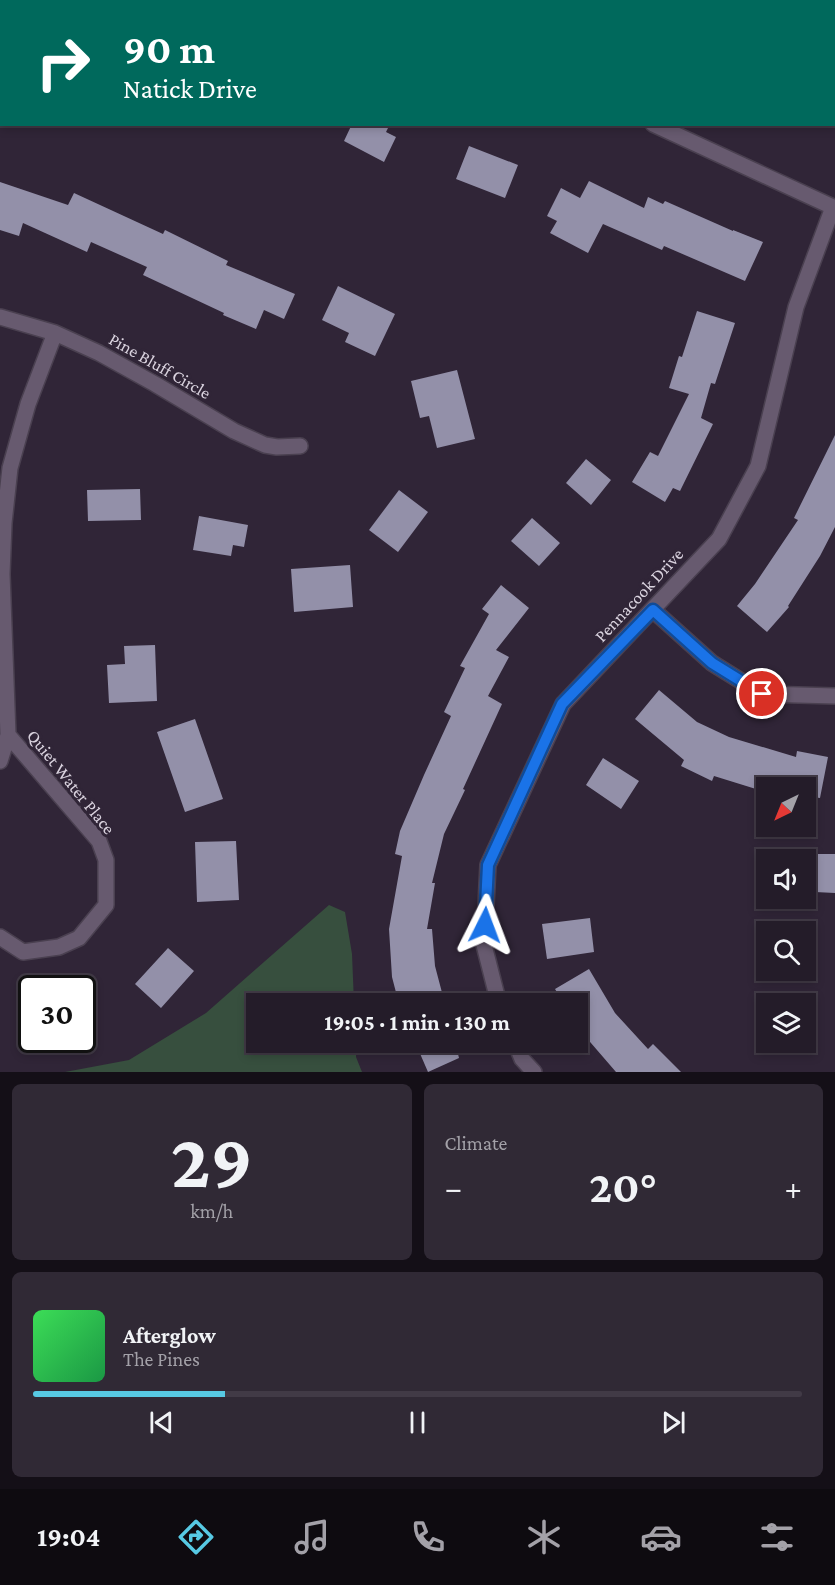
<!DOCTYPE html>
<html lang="en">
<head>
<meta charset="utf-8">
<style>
	body { margin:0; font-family:"Crimson Pro",serif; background:#302935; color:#f1f3f6; height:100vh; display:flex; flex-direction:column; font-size:22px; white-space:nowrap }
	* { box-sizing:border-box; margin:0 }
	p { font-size:20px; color:#a3a1a8 }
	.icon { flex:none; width:33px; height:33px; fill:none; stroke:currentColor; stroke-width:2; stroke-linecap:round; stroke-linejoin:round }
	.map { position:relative; height:1072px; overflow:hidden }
	.details { display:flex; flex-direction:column; gap:12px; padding:12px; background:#140f17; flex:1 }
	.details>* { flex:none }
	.top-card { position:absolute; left:0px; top:0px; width:836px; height:126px; box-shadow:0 3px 9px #0003,0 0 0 2px #413a46; background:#00695c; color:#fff; overflow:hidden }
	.needle { width:39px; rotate:223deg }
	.controls { position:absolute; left:756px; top:777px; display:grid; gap:12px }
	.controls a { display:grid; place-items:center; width:60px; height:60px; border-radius:0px; background:#241c29; box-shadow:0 3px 9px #0003,0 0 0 2px #413a46; font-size:30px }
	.speed { position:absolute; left:18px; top:975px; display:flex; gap:12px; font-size:30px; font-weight:700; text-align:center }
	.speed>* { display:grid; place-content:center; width:78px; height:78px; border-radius:50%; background:#241c29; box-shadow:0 3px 9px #0003,0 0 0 2px #413a46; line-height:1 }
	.speed .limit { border:3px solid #111; border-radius:9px; background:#fff; color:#111 }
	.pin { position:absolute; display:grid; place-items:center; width:51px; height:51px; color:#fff; margin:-26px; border:3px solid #fff; border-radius:50%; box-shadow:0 2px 6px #0007 }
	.me { position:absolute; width:66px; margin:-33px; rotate:3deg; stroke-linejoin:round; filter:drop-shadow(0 0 4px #0008) }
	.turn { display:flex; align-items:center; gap:21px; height:126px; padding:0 24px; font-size:27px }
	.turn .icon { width:78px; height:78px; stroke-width:2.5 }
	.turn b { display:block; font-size:42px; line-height:51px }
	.big { font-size:45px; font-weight:700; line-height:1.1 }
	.details .card { flex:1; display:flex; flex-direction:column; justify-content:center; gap:9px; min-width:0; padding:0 21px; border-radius:9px; background:#302935 }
	.details .dial { align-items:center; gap:0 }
	.dial b { font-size:78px; line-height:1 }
	.song { display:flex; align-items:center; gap:18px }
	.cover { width:72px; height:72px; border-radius:9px; background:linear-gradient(135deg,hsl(130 70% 55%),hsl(140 70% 35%)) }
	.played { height:6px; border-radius:3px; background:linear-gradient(90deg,#57c9e3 25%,#413a46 25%) }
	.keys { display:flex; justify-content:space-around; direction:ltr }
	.heat { display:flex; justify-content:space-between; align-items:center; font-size:33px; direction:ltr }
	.details .tiles { flex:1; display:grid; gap:12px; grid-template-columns:1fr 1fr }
	.card:last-child { grid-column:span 2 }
	.trip { position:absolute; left:246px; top:993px; width:342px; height:60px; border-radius:0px; background:#241c29; box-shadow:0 3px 9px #0003,0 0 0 2px #413a46; font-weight:700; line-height:60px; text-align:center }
	.tab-bar { display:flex; height:96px; justify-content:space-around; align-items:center; background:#0e0b10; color:#a3a1a8 }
	.tab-bar .icon { width:42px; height:42px }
	.tab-bar .current { color:#57c9e3 }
	.tab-bar b { font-size:27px; color:#f1f3f6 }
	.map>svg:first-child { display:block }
	.green { fill:#374f3e }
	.building { fill:#9390a9 }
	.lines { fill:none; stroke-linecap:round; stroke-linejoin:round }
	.minor-casing { stroke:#4a4050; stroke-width:18 }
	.minor { stroke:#675a6f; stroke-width:15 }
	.route-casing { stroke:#114b97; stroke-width:15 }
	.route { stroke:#1a73e8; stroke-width:10 }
	.labels { text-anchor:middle; stroke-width:6; stroke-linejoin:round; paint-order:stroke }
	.street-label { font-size:18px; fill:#d9d2de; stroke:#302537 }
</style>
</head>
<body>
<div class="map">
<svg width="835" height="1072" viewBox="0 0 835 1072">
	<rect width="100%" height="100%" fill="#302537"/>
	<path class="green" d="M329,905l16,7 7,42 2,49 -98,1v38l100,1v14l6,15h-297l64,-12 77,-47z"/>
	<path class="building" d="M352,124h38l-4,8 10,5 -12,25 -40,-21z
		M469,146l49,19 -13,33 -49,-19z
		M589,181l55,27 4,-11 15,7 2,-3 68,30v-1l30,12 -18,39 -81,-35 -2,4 -59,-26 -15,29 -38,-20 7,-12 -10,-5 14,-28 19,10z
		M0,182l68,23 6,-12 89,41 2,-4 63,31 -2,4 69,29 -11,25 -20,-9 -8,19 -33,-14 1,-2 -81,-38 4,-8 -56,-25 -4,10 -64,-29 -4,13 -19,-6z
		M338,286l57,28 -20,42 -30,-14 4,-9 -27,-13z
		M697,311l38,12 -20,61 -4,-1 -10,35 12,6 -33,67 -7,-3 -8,14 -33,-20 18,-30 8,4 31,-62 -20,-6 10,-32 3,1z
		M457,370l18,69 -38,9 -8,-32 -9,2 -9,-37z
		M835,435v92l-15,29 -32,50 1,1 -22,25 -30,-26 18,-22 43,-64 -4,-2z
		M586,459l25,21 -20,25 -25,-22z
		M140,489l1,31 -53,1 -1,-31z
		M399,490l29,22 -30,40 -29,-22z
		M199,516l49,9 -4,22 -11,-2 -2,11 -38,-6z
		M532,518l28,25 -21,23 -28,-25z
		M350,565l3,42 -59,5 -3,-43z
		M501,585l28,23 -33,42 13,7 -21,39 14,8 -39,85 2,1 -21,44 -12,49h3l-8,46h5l3,37 10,38h-46l-7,-27 -3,-48 13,-73 -7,-2 5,-23 24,-56 27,-59 -7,-4 21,-44 -5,-2 29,-52 -7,-5z
		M155,645l2,56 -48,2 -2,-38 18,-1 -1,-18z
		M659,690l38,32 32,15 67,20 1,-6 31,6 -8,41 -14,-2v-8h-40v4l-52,-16 -2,5 -31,-15 3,-6 -49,-41z
		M195,719l28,80 -38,13 -28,-80z
		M603,758l36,23 -18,28 -35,-24z
		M236,841l3,59 -42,2 -2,-60z
		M815,854h20v39l-20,-1z
		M590,918l4,34 -47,7 -5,-35z
		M168,948l26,23 -33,37 -26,-24z
		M589,969l26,44 33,36 5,-5 28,28h-65l-38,-44v-24h-14l-9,-15z
		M415,1042h40l4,16 -31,14z"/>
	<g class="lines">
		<g class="minor-casing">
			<path id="minor" d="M375,0l3,2
				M653,124l182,84
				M0,317l55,16 44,20 56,31 79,47 31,14 12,2 23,-1
				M653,610l59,53 50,31 73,2
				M0,761l8,-26 -6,-161 2,-51 6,-55 18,-64 27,-71
				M0,937l23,15 36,-5 20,-9 27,-33v-45l-7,-19 -91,-106
				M499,1004l-15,-59 4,-80 75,-161 156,-165 39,-73 38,-159 37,-100
				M515,1042l7,17 12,13"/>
		</g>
		<use href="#minor" class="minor"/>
	</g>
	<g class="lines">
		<g class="route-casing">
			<path id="route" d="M485,925l3,-60 74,-161 91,-94 59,53 50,31"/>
		</g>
		<use href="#route" class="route"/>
	</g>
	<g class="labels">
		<g class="street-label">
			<text transform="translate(160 366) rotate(30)" y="6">Pine Bluff Circle</text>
			<text transform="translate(639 595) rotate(-47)" y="6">Pennacook Drive</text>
			<text transform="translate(71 782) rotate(51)" y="6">Quiet Water Place</text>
		</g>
	</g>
</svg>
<div class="controls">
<a><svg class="needle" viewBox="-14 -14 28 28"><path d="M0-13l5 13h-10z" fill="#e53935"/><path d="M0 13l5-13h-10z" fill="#a3a1a8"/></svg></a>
<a><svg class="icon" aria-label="sound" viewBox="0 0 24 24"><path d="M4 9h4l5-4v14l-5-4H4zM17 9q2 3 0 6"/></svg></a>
<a><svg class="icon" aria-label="search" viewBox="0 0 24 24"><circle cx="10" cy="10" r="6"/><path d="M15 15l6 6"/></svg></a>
<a><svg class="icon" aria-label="layers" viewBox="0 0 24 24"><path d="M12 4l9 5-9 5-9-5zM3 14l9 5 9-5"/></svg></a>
</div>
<div class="speed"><div class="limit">30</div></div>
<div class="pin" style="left:762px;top:694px;background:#d93025"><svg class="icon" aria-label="arrive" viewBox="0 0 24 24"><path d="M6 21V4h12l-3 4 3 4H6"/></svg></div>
<svg class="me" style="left:485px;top:925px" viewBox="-20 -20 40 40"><path d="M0-17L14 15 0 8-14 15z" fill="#1a73e8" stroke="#fff" stroke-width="4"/></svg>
<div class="trip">19:05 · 1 min · 130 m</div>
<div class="top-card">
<div class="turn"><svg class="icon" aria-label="right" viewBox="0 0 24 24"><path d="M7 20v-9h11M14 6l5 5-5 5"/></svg><div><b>90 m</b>Natick Drive</div></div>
</div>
</div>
<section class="details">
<div class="tiles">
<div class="card dial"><b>29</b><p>km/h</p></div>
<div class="card"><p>Climate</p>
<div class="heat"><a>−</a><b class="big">20°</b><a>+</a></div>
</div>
<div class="card">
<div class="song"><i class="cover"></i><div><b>Afterglow</b><p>The Pines</p></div></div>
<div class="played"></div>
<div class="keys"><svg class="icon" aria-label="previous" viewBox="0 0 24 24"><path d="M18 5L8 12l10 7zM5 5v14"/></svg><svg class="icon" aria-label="pause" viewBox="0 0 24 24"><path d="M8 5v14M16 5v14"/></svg><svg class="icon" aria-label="next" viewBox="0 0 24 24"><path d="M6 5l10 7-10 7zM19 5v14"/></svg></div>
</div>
</div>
</section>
<nav class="tab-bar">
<b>19:04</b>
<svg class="icon current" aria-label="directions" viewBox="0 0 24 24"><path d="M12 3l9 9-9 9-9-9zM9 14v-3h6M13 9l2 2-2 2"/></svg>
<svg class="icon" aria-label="music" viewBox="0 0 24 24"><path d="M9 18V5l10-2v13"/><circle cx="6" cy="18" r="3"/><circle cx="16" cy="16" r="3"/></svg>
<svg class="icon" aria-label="phone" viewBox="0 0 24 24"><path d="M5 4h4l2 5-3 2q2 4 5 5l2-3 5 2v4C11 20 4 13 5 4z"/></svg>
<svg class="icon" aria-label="climate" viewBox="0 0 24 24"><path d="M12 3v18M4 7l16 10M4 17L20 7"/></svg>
<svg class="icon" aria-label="car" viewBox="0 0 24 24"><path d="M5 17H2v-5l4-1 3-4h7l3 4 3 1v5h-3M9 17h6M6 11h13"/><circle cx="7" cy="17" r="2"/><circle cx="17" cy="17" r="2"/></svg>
<svg class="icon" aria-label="filters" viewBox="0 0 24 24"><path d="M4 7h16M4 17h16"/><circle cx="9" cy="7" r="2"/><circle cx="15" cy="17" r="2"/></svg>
</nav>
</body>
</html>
